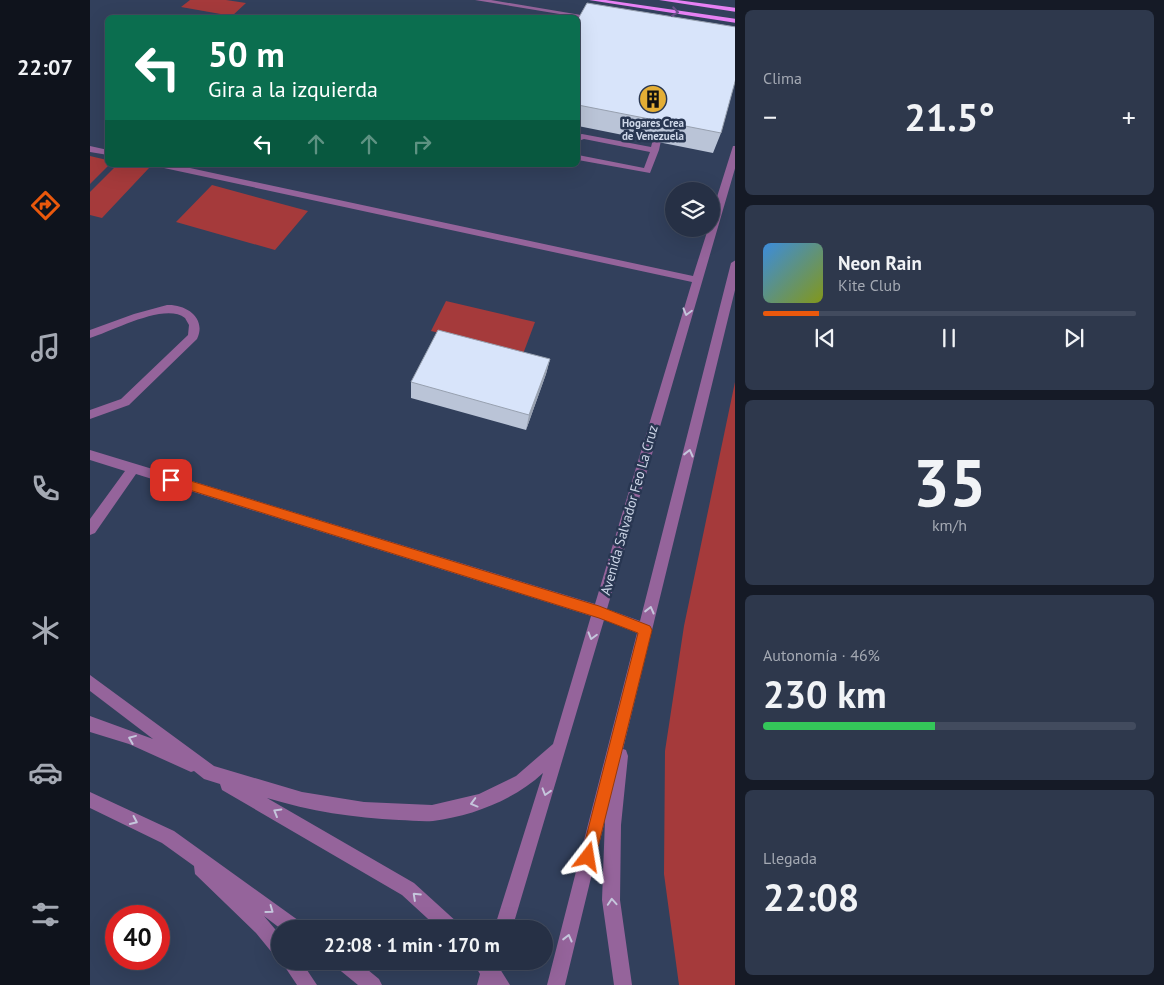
<!DOCTYPE html>
<html lang="es">
<head>
<meta charset="utf-8">
<style>
	body { margin:0; font-family:"PT Sans",sans-serif; background:#2e384c; color:#f1f3f6; height:100vh; display:flex; flex-direction:column; font-size:19px; white-space:nowrap }
	* { box-sizing:border-box; margin:0 }
	p { font-size:16px; color:#a4a9b3 }
	.icon { flex:none; width:28px; height:28px; fill:none; stroke:currentColor; stroke-width:2; stroke-linecap:round; stroke-linejoin:round }
	.map { position:relative; flex:1; overflow:hidden }
	.drawer { display:flex; flex-direction:column; gap:10px; padding:10px; background:#151a26; width:429px }
	.drawer>* { flex:none }
	.top-card { position:absolute; left:15px; top:15px; width:475px; height:152px; border-radius:8px; box-shadow:0 5px 20px #0002,0 0 0 1px #424b5e; background:#0b6e4f; color:#fff; overflow:hidden }
	.buttons { position:absolute; left:575px; top:182px; display:grid; gap:10px }
	.buttons a { display:grid; place-items:center; width:55px; height:55px; border-radius:50%; background:#263045; box-shadow:0 5px 20px #0002,0 0 0 1px #424b5e; font-size:25px }
	.speed { position:absolute; left:15px; top:905px; display:flex; gap:10px; font-size:25px; font-weight:700; text-align:center }
	.speed>* { display:grid; place-content:center; width:65px; height:65px; border-radius:50%; background:#263045; box-shadow:0 5px 20px #0002,0 0 0 1px #424b5e; line-height:1 }
	.speed .limit { border:8px solid #d22; background:#fff; color:#111 }
	.pin { position:absolute; display:grid; place-items:center; width:42px; height:42px; color:#fff; margin:-21px; border-radius:10px; box-shadow:0 2px 8px #0006 }
	.me { position:absolute; width:55px; margin:-28px; rotate:14deg; stroke-linejoin:round; filter:drop-shadow(0 0 4px #0008) }
	.turn { display:flex; align-items:center; gap:18px; height:105px; padding:0 20px; font-size:22px }
	.turn .icon { width:65px; height:65px; stroke-width:2.5 }
	.turn b { display:block; font-size:35px; line-height:42px }
	.lanes { display:flex; align-items:center; height:48px; padding:0 20px; background:#0003; justify-content:center; gap:25px; direction:ltr }
	.lanes .off { opacity:.35 }
	.big { font-size:38px; font-weight:600; line-height:1.1 }
	.drawer .tile { flex:1; display:flex; flex-direction:column; justify-content:center; gap:8px; min-width:0; padding:0 18px; border-radius:8px; background:#2e384c }
	.drawer .dial { align-items:center; gap:0 }
	.dial b { font-size:65px; line-height:1 }
	.song { display:flex; align-items:center; gap:15px }
	.cover { width:60px; height:60px; border-radius:8px; background:linear-gradient(135deg,hsl(210 70% 55%),hsl(70 70% 35%)) }
	.played { height:5px; border-radius:2px; background:linear-gradient(90deg,#ea580c 15%,#424b5e 15%) }
	.keys { display:flex; justify-content:space-around; direction:ltr }
	.heat { display:flex; justify-content:space-between; align-items:center; font-size:28px; direction:ltr }
	.charge { height:8px; border-radius:4px; background:linear-gradient(90deg,#34c759 46%,#424b5e 0) }
	.trip { position:absolute; left:181px; top:920px; width:282px; height:50px; border-radius:25px; background:#263045; box-shadow:0 5px 20px #0002,0 0 0 1px #424b5e; font-weight:600; line-height:50px; text-align:center }
	main { display:flex; flex:1; min-height:0 }
	.tabs { display:flex; flex-direction:column; width:90px; justify-content:space-around; align-items:center; background:#0f131c; color:#a4a9b3 }
	.tabs .icon { width:35px; height:35px }
	.tabs .current { color:#ea580c }
	.tabs b { font-size:22px; color:#f1f3f6 }
	.map>svg:first-child { display:block }
	.green { fill:#a53a3b }
	.lines { fill:none; stroke-linecap:round; stroke-linejoin:round }
	.minor { fill:#95649b; fill-rule:evenodd }
	.major { fill:#e781f4; fill-rule:evenodd }
	.wall { fill:#bac4d7 }
	.shaded-wall { fill:#97a0af }
	.building { fill:#d8e4fa; stroke:#97a0af }
	.oneway { stroke:#6b508a }
	.oneway2 { stroke:#c5c6dc }
	.route { fill:#ea580c; stroke:#983908 }
	.labels { text-anchor:middle; stroke-width:5; stroke-linejoin:round; paint-order:stroke }
	.far-poi-label { font-size:11px; font-weight:bold; fill:#ced7e8; stroke:#283651 }
	.street-label { font-size:14px; fill:#ced7e8; stroke:#283651 }
</style>
</head>
<body>
<main>
<nav class="tabs">
<b>22:07</b>
<svg class="icon current" aria-label="directions" viewBox="0 0 24 24"><path d="M12 3l9 9-9 9-9-9zM9 14v-3h6M13 9l2 2-2 2"/></svg>
<svg class="icon" aria-label="music" viewBox="0 0 24 24"><path d="M9 18V5l10-2v13"/><circle cx="6" cy="18" r="3"/><circle cx="16" cy="16" r="3"/></svg>
<svg class="icon" aria-label="phone" viewBox="0 0 24 24"><path d="M5 4h4l2 5-3 2q2 4 5 5l2-3 5 2v4C11 20 4 13 5 4z"/></svg>
<svg class="icon" aria-label="climate" viewBox="0 0 24 24"><path d="M12 3v18M4 7l16 10M4 17L20 7"/></svg>
<svg class="icon" aria-label="car" viewBox="0 0 24 24"><path d="M5 17H2v-5l4-1 3-4h7l3 4 3 1v5h-3M9 17h6M6 11h13"/><circle cx="7" cy="17" r="2"/><circle cx="17" cy="17" r="2"/></svg>
<svg class="icon" aria-label="filters" viewBox="0 0 24 24"><path d="M4 7h16M4 17h16"/><circle cx="9" cy="7" r="2"/><circle cx="15" cy="17" r="2"/></svg>
</nav>
<div class="map">
<svg width="646" height="985" viewBox="0 0 646 985">
	<rect width="100%" height="100%" fill="#32405c"/>
	<path class="green" d="M100,0h36l20,3 -14,13 -51,-9z
		M0,156l17,4 2,5 -19,19z
		M27,165l32,3 -47,50 -12,-3v-23z
		M122,185l96,26 -33,39 -99,-28z
		M356,301l89,21 -12,32 -92,-23z
		M645,382v603h-56l-15,-111 1,-123 19,-125z"/>
	<g class="lines">
		<path class="minor" d="M385,0h16l108,18 -3,2z
			M567,124l7,2 -5,24 -9,23 -72,-13v-5l66,13 6,-16 -66,-13 -6,2v-6l4,-1 69,13z
			M0,146l18,4v5l-18,-3z
			M643,146h3v19l-129,444 33,12 91,-358 5,-3v26l-113,463 3,1 2,6 -7,69 -1,75 12,85h-18l-12,-85 3,-80 -40,165h-18l90,-352 -33,-13 -92,309h-18l49,-156c-29,27 -71,43 -110,48 -11,1 -23,-1 -34,-1 -45,-2 -89,-9 -132,-22l147,85 44,40 3,6h-22l-37,-34 -180,-105 -2,-6 -16,-5 -10,-8 -3,1 -62,-28 -39,-12v-16l63,23 -63,-48v-16l124,91 88,26 62,10 68,3 47,-11 37,-18 37,-32 38,-128 -455,-142 -41,59 -5,2v-16l35,-48 -35,-11v-10l505,154 97,-322 -528,-114 -4,-3h16l517,111 15,-47h3v-13z
			M77,305c19,-1 40,13 30,34l-68,66 -39,14v-9l31,-11 67,-64 1,-10 -4,-7c-20,-16 -72,13 -95,20v-8l44,-16z
			M0,792l84,39 128,92 3,6h-24l-17,-13 16,19v23l-6,-3 -18,-22 -61,-59 -1,-8 -32,-23 -72,-35z
			M191,961h20l16,24h-20z
			M243,961h24l22,18 3,6h-24l-22,-18z
			M382,961h30l-2,8 10,16h-33l3,-11z"/>
		<path class="major" d="M499,0h17l130,19v4z
			M569,0h18l59,8v4z"/>
	</g>
	<path class="wall" d="M488,19l143,114 -8,20 -135,-27z
		M460,359l-4,15 -20,56 -115,-32v-16z"/>
	<path class="shaded-wall" d="M460,359l-4,15 -20,56 3,-15z"/>
	<path class="building" d="M497,3l149,24v51l-15,55 -143,-28v-86z
		M348,330l112,29 -21,56 -118,-33z"/>
	<defs><path id="oneway-chevron" d="M-2-3.5L2.5 0L-2 3.5" fill="none" stroke-width="1.6" stroke-linecap="round" stroke-linejoin="round" transform="scale(1.25)"/></defs>
	<use class="oneway" href="#oneway-chevron" transform="translate(585 12) rotate(9)"/>
	<g class="oneway2">
		<use href="#oneway-chevron" transform="translate(597 312) rotate(106)"/>
		<use href="#oneway-chevron" transform="translate(599 453) rotate(-76)"/>
		<use href="#oneway-chevron" transform="translate(560 610) rotate(-76)"/>
		<use href="#oneway-chevron" transform="translate(502 636) rotate(106)"/>
		<use href="#oneway-chevron" transform="translate(42 739) rotate(-158)"/>
		<use href="#oneway-chevron" transform="translate(456 792) rotate(107)"/>
		<use href="#oneway-chevron" transform="translate(384 803) rotate(165)"/>
		<use href="#oneway-chevron" transform="translate(187 812) rotate(-150)"/>
		<use href="#oneway-chevron" transform="translate(44 821) rotate(25)"/>
		<use href="#oneway-chevron" transform="translate(326 896) rotate(-137)"/>
		<use href="#oneway-chevron" transform="translate(522 902) rotate(-94)"/>
		<use href="#oneway-chevron" transform="translate(180 910) rotate(36)"/>
		<use href="#oneway-chevron" transform="translate(478 938) rotate(-76)"/>
	</g>
	<path class="route" d="M81,475l428,131 51,20 2,4 -58,233 -6,2 -5,-2 -2,-6 57,-224 -39,-15 -432,-135v-6z"/>
	<defs>
		<g id="building-disc" transform="scale(1.4375)"><circle r="9.5" fill="#e4ae35" stroke="#283651"/><path d="M-4-6H4V6H1V3H-1V6H-4ZM-2.5-4.3h1.7v1.8h-1.7ZM.8-4.3h1.7v1.8H.8ZM-2.5-1h1.7V.8h-1.7ZM.8-1h1.7V.8H.8Z" fill="#111"/></g>
	</defs>
	<g fill-rule="evenodd">
		<use href="#building-disc" x="563" y="99"/>
	</g>
	<g class="labels">
		<g class="far-poi-label">
			<text x="563" y="127">Hogares Crea<tspan x="563" dy="13">de Venezuela</tspan></text>
		</g>
		<g class="street-label">
			<text transform="translate(539 510) rotate(-74)" y="5">Avenida Salvador Feo La Cruz</text>
		</g>
	</g>
</svg>
<div class="buttons">
<a><svg class="icon" aria-label="layers" viewBox="0 0 24 24"><path d="M12 4l9 5-9 5-9-5zM3 14l9 5 9-5"/></svg></a>
</div>
<div class="speed"><div class="limit">40</div></div>
<div class="pin" style="left:81px;top:480px;background:#d93025"><svg class="icon" aria-label="arrive" viewBox="0 0 24 24"><path d="M6 21V4h12l-3 4 3 4H6"/></svg></div>
<svg class="me" style="left:498px;top:857px" viewBox="-20 -20 40 40"><path d="M0-17L14 15 0 8-14 15z" fill="#ea580c" stroke="#fff" stroke-width="4"/></svg>
<div class="trip">22:08 · 1 min · 170 m</div>
<div class="top-card">
<div class="turn"><svg class="icon" aria-label="left" viewBox="0 0 24 24"><path d="M17 20v-9H6M10 6l-5 5 5 5"/></svg><div><b>50 m</b>Gira a la izquierda</div></div>
<div class="lanes"><svg class="icon" aria-label="left" viewBox="0 0 24 24"><path d="M17 20v-9H6M10 6l-5 5 5 5"/></svg><svg class="icon off" aria-label="ahead" viewBox="0 0 24 24"><path d="M12 20V5M6 11l6-6 6 6"/></svg><svg class="icon off" aria-label="ahead" viewBox="0 0 24 24"><path d="M12 20V5M6 11l6-6 6 6"/></svg><svg class="icon off" aria-label="right" viewBox="0 0 24 24"><path d="M7 20v-9h11M14 6l5 5-5 5"/></svg></div>
</div>
</div>
<section class="drawer">
<div class="tile"><p>Clima</p>
<div class="heat"><a>−</a><b class="big">21.5°</b><a>+</a></div>
</div>
<div class="tile">
<div class="song"><i class="cover"></i><div><b>Neon Rain</b><p>Kite Club</p></div></div>
<div class="played"></div>
<div class="keys"><svg class="icon" aria-label="previous" viewBox="0 0 24 24"><path d="M18 5L8 12l10 7zM5 5v14"/></svg><svg class="icon" aria-label="pause" viewBox="0 0 24 24"><path d="M8 5v14M16 5v14"/></svg><svg class="icon" aria-label="next" viewBox="0 0 24 24"><path d="M6 5l10 7-10 7zM19 5v14"/></svg></div>
</div>
<div class="tile dial"><b>35</b><p>km/h</p></div>
<div class="tile"><p>Autonomía · 46%</p><b class="big">230 km</b><div class="charge"></div></div>
<div class="tile"><p>Llegada</p><b class="big">22:08</b></div>
</section>
</main>
</body>
</html>
